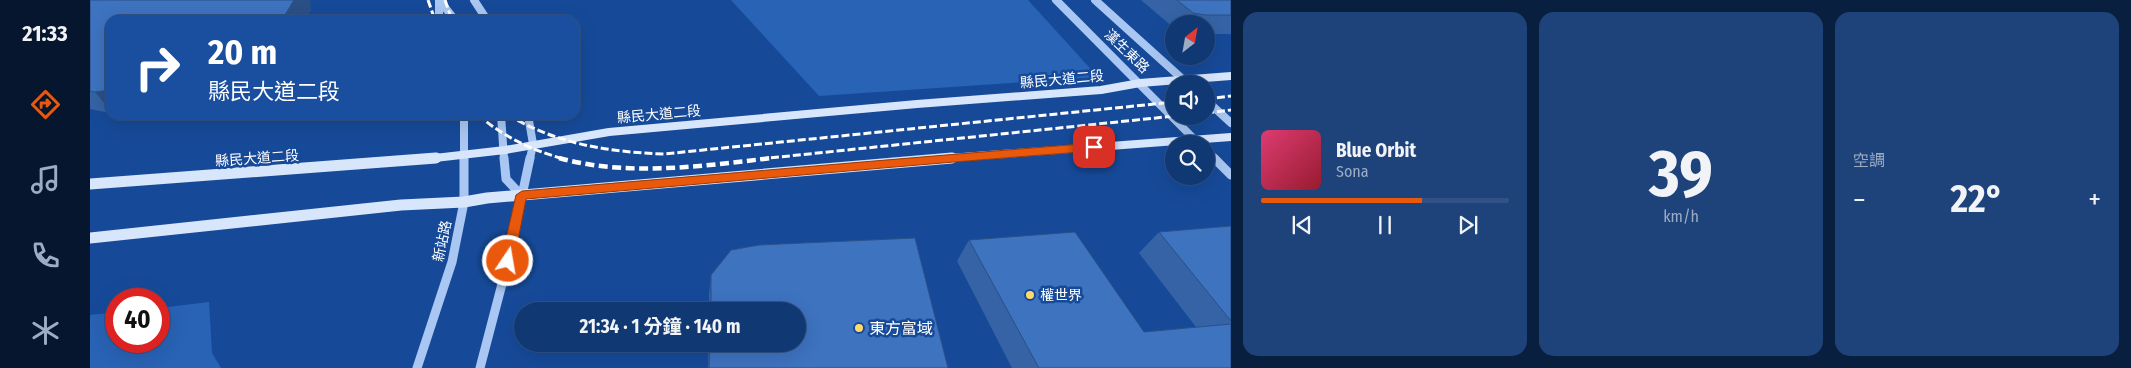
<!DOCTYPE html>
<html lang="zh-TW">
<head>
<meta charset="utf-8">
<style>
	body { margin:0; font-family:"Fira Sans Condensed","Noto Sans TC",sans-serif; background:#1e437b; color:#f1f3f6; height:100vh; display:flex; flex-direction:column; font-size:19px; white-space:nowrap }
	* { box-sizing:border-box; margin:0 }
	p { font-size:16px; color:#9cacc4 }
	.icon { flex:none; width:28px; height:28px; fill:none; stroke:currentColor; stroke-width:2; stroke-linecap:round; stroke-linejoin:round }
	.map { position:relative; flex:1; overflow:hidden }
	.panel { display:flex; flex-direction:column; gap:12px; padding:12px; background:#091f3f; width:900px }
	.panel>* { flex:none }
	.guide { position:absolute; left:15px; top:15px; width:475px; height:105px; border-radius:15px; box-shadow:0 5px 20px #0002,0 0 0 1px #305285; background:#1a4fa0; color:#fff; overflow:hidden }
	.needle { width:32px; rotate:31deg }
	.tools { position:absolute; left:1075px; top:15px; display:grid; gap:10px }
	.tools a { display:grid; place-items:center; width:50px; height:50px; border-radius:50%; background:#103873; box-shadow:0 5px 20px #0002,0 0 0 1px #305285; font-size:25px }
	.speed { position:absolute; left:15px; top:288px; display:flex; gap:10px; font-size:25px; font-weight:700; text-align:center }
	.speed>* { display:grid; place-content:center; width:65px; height:65px; border-radius:50%; background:#103873; box-shadow:0 5px 20px #0002,0 0 0 1px #305285; line-height:1 }
	.speed .limit { border:8px solid #d22; background:#fff; color:#111 }
	.pin { position:absolute; display:grid; place-items:center; width:42px; height:42px; color:#fff; margin:-21px; border-radius:10px; box-shadow:0 2px 8px #0006 }
	.me { position:absolute; width:55px; margin:-28px; rotate:12deg; stroke-linejoin:round; filter:drop-shadow(0 0 4px #0008) }
	.turn { display:flex; align-items:center; gap:18px; height:105px; padding:0 20px; font-size:22px }
	.turn .icon { width:65px; height:65px; stroke-width:2.5 }
	.turn b { display:block; font-size:35px; line-height:42px }
	.big { font-size:38px; font-weight:700; line-height:1.1 }
	.panel .tile { flex:1; display:flex; flex-direction:column; justify-content:center; gap:8px; min-width:0; padding:0 18px; border-radius:15px; background:#1e437b }
	.panel .dial { align-items:center; gap:0 }
	.dial b { font-size:65px; line-height:1 }
	.song { display:flex; align-items:center; gap:15px }
	.cover { width:60px; height:60px; border-radius:8px; background:linear-gradient(135deg,hsl(340 70% 55%),hsl(350 70% 35%)) }
	.played { height:5px; border-radius:2px; background:linear-gradient(90deg,#ea580c 65%,#305285 65%) }
	.keys { display:flex; justify-content:space-around; direction:ltr }
	.heat { display:flex; justify-content:space-between; align-items:center; font-size:28px; direction:ltr }
	.panel .tiles { flex:1; display:grid; gap:12px; grid-template-columns:repeat(3,1fr) }
	.trip { position:absolute; left:424px; top:302px; width:292px; height:50px; border-radius:25px; background:#103873; box-shadow:0 5px 20px #0002,0 0 0 1px #305285; font-weight:700; line-height:50px; text-align:center }
	main { display:flex; flex:1; min-height:0 }
	.tab-bar { display:flex; flex-direction:column; width:90px; justify-content:space-around; align-items:center; background:#06162e; color:#9cacc4 }
	.tab-bar .icon { width:35px; height:35px }
	.tab-bar .active { color:#ea580c }
	.tab-bar b { font-size:22px; color:#f1f3f6 }
	.map>svg:first-child { display:block }
	.green { fill:#2963b6 }
	.lines { fill:none; stroke-linecap:round; stroke-linejoin:round }
	.tertiary-far1 { stroke:#a9c7f2; stroke-width:8 }
	.tertiary { stroke:#a9c7f2; stroke-width:9 }
	.secondary-far1 { stroke:#d8e6fc; stroke-width:8 }
	.secondary { stroke:#d8e6fc; stroke-width:11 }
	.rail-far1 { stroke:#fff; stroke-width:3; stroke-dasharray:8 3; stroke-linecap:butt }
	.rail { stroke:#fff; stroke-width:4.5; stroke-dasharray:9 4.5; stroke-linecap:butt }
	.wall { fill:#3563a5 }
	.shaded-wall { fill:#2b5086 }
	.building { fill:#3e73c0; stroke:#2b5086 }
	.route { fill:#ea580c; stroke:#983908 }
	.poi-dot { fill:#ffda6a; stroke:#164a99; stroke-width:2 }
	.labels { text-anchor:middle; stroke-width:5; stroke-linejoin:round; paint-order:stroke }
	.street-label { font-size:14px; fill:#fff; stroke:#164a99 }
	.poi-label { font-size:14px; fill:#fff; stroke:#164a99; text-anchor:start }
	.near-poi-label { font-size:16px; fill:#fff; stroke:#164a99; text-anchor:start }
</style>
</head>
<body>
<main>
<nav class="tab-bar">
<b>21:33</b>
<svg class="icon active" aria-label="directions" viewBox="0 0 24 24"><path d="M12 3l9 9-9 9-9-9zM9 14v-3h6M13 9l2 2-2 2"/></svg>
<svg class="icon" aria-label="music" viewBox="0 0 24 24"><path d="M9 18V5l10-2v13"/><circle cx="6" cy="18" r="3"/><circle cx="16" cy="16" r="3"/></svg>
<svg class="icon" aria-label="phone" viewBox="0 0 24 24"><path d="M5 4h4l2 5-3 2q2 4 5 5l2-3 5 2v4C11 20 4 13 5 4z"/></svg>
<svg class="icon" aria-label="climate" viewBox="0 0 24 24"><path d="M12 3v18M4 7l16 10M4 17L20 7"/></svg>
</nav>
<div class="map">
<svg width="1141" height="368" viewBox="0 0 1141 368">
	<rect width="100%" height="100%" fill="#164a99"/>
	<path class="green" d="M641,0h297l70,77 -279,19z
		M119,302l3,51 9,15h-131v-53l26,-3v29h43v-33z"/>
	<g class="lines">
		<path class="tertiary-far1" d="M349,0l16,20
			M349,0v20
			M384,0l13,20
			M966,0l143,144
			M1005,0l93,84
			M1116,100l25,23
			M374,115v44
			M411,115l3,44
			M438,115l5,29 -3,15
			M1116,150l9,9"/>
		<path class="tertiary" d="M414,158l2,21 15,16
			M1124,158l17,17
			M327,368l35,-106 12,-60v-44
			M390,368l28,-107 22,-103"/>
		<path class="secondary-far1" d="M336,159l79,-9 104,-18 308,-28 184,-14 39,-7 91,-7
			M846,159l295,-22"/>
		<path class="secondary" d="M0,184l346,-26
			M0,238l311,-33 63,-3 23,-4 465,-40"/>
		<path class="rail-far1" d="M338,0l7,20
			M355,0l7,20
			M1116,99l25,-3
			M1116,113l25,-3
			M388,115c26,22 53,35 86,44
			M418,115c49,29 100,37 156,39l510,-52
			M670,159l415,-43"/>
		<path class="rail" d="M469,158c70,19 143,8 213,0"/>
	</g>
	<path class="wall" d="M0,0l221,9 -6,11h-195v93l-20,-4z
		M1051,0h90v34h-25v-10h-32v4z
		M1141,226v142h-219l-55,-107 12,-21 175,92 52,-5 -57,-74 20,-21z
		M621,275l237,93h-240v-24h90v-33h-89v-17z"/>
	<path class="shaded-wall" d="M204,0h16l1,9 -6,11h-23z
		M20,90v20l-15,-18z
		M149,115h9l-8,2z"/>
	<path class="building" d="M0,0h204l-12,20h-172v70l-15,2 -5,-1z
		M1087,0h54v15h-26l-12,-2z
		M1141,226v95l-72,-89z
		M985,232l69,100 87,-8v44h-192l-70,-128z
		M825,238l33,130h-239l1,-24h88v-33h-87v-36l20,-25 28,-5z"/>
	<path class="route" d="M1004,143l6,4 -6,4c-189,14 -378,32 -568,48l-12,62 -2,4 -4,1 -5,-1 -2,-4 15,-66 6,-4c190,-16 381,-33 572,-48z"/>
	<g class="poi-dot">
		<circle cx="940" cy="295" r="5"/>
		<circle cx="769" cy="328" r="5"/>
	</g>
	<g class="labels">
		<g class="street-label">
			<text transform="translate(1037 51) rotate(44)" y="5">漢生東路</text>
			<text transform="translate(972 79) rotate(-5)" y="5">縣民大道二段</text>
			<text transform="translate(569 114) rotate(-5)" y="5">縣民大道二段</text>
			<text transform="translate(167 158) rotate(-4)" y="5">縣民大道二段</text>
			<text transform="translate(352 241) rotate(-78)" y="5">新站路</text>
		</g>
		<g class="poi-label">
			<text x="950" y="300">權世界</text>
		</g>
		<g class="near-poi-label">
			<text x="779" y="334">東方富域</text>
		</g>
	</g>
</svg>
<div class="tools">
<a><svg class="needle" viewBox="-14 -14 28 28"><path d="M0-13l5 13h-10z" fill="#e53935"/><path d="M0 13l5-13h-10z" fill="#9cacc4"/></svg></a>
<a><svg class="icon" aria-label="sound" viewBox="0 0 24 24"><path d="M4 9h4l5-4v14l-5-4H4zM17 9q2 3 0 6"/></svg></a>
<a><svg class="icon" aria-label="search" viewBox="0 0 24 24"><circle cx="10" cy="10" r="6"/><path d="M15 15l6 6"/></svg></a>
</div>
<div class="speed"><div class="limit">40</div></div>
<div class="pin" style="left:1004px;top:147px;background:#d93025"><svg class="icon" aria-label="arrive" viewBox="0 0 24 24"><path d="M6 21V4h12l-3 4 3 4H6"/></svg></div>
<svg class="me" style="left:418px;top:261px" viewBox="-20 -20 40 40"><circle r="17" fill="#ea580c" stroke="#fff" stroke-width="3"/><path d="M0-11L8 9 0 5-8 9z" fill="#fff"/></svg>
<div class="trip">21:34 · 1 分鐘 · 140 m</div>
<div class="guide">
<div class="turn"><svg class="icon" aria-label="right" viewBox="0 0 24 24"><path d="M7 20v-9h11M14 6l5 5-5 5"/></svg><div><b>20 m</b>縣民大道二段</div></div>
</div>
</div>
<section class="panel">
<div class="tiles">
<div class="tile">
<div class="song"><i class="cover"></i><div><b>Blue Orbit</b><p>Sona</p></div></div>
<div class="played"></div>
<div class="keys"><svg class="icon" aria-label="previous" viewBox="0 0 24 24"><path d="M18 5L8 12l10 7zM5 5v14"/></svg><svg class="icon" aria-label="pause" viewBox="0 0 24 24"><path d="M8 5v14M16 5v14"/></svg><svg class="icon" aria-label="next" viewBox="0 0 24 24"><path d="M6 5l10 7-10 7zM19 5v14"/></svg></div>
</div>
<div class="tile dial"><b>39</b><p>km/h</p></div>
<div class="tile"><p>空調</p>
<div class="heat"><a>−</a><b class="big">22°</b><a>+</a></div>
</div>
</div>
</section>
</main>
</body>
</html>
